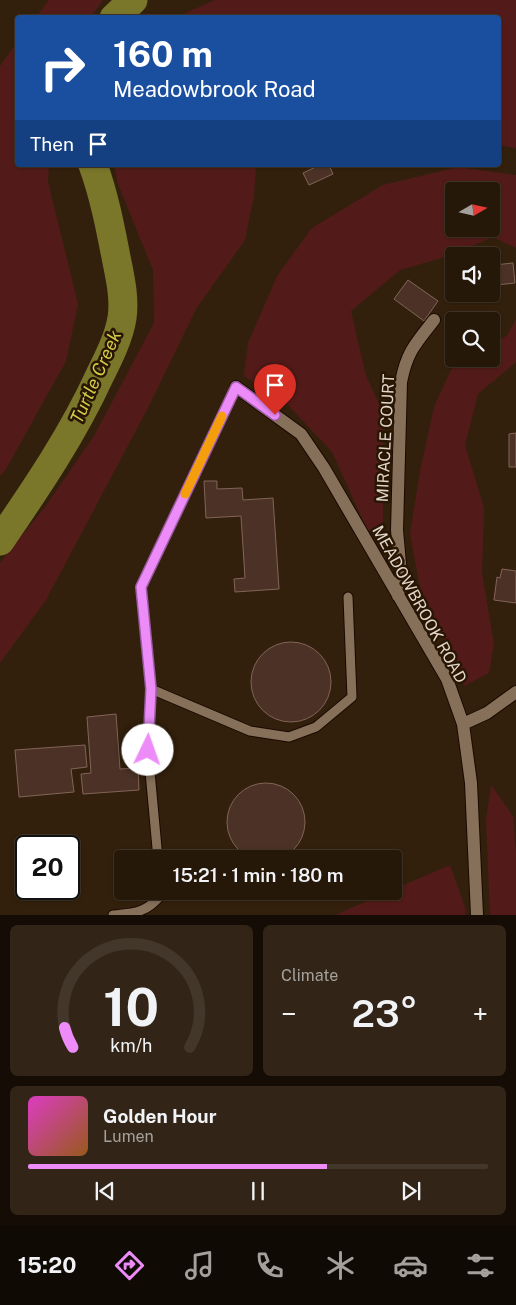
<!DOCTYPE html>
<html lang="en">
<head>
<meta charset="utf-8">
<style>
	body { margin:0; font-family:"Public Sans",sans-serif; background:#322517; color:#f1f3f6; height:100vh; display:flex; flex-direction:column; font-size:19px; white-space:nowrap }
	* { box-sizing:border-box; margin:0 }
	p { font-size:16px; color:#a4a09c }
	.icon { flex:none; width:28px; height:28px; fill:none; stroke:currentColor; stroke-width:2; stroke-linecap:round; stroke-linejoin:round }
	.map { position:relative; height:915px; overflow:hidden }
	.drawer { display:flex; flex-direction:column; gap:10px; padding:10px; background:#150d05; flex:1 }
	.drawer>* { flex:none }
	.guide { position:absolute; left:15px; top:15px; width:486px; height:152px; border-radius:5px; box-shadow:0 1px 4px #0004,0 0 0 1px #42372a; background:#1a4fa0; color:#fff; overflow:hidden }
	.needle { width:32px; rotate:81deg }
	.tools { position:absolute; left:445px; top:182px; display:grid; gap:10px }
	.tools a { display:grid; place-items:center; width:55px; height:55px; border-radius:5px; background:#261809; box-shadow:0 1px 4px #0004,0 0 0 1px #42372a; font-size:25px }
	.speed { position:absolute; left:15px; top:835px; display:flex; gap:10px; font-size:25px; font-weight:700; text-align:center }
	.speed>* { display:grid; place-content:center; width:65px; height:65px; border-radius:50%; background:#261809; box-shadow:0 1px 4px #0004,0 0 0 1px #42372a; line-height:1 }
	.speed .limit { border:2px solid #111; border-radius:8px; background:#fff; color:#111 }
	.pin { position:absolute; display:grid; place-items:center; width:42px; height:42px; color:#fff; margin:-51px -21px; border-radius:50% 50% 50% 0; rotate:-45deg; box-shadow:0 0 5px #0007 }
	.pin .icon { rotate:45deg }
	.me { position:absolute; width:55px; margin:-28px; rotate:3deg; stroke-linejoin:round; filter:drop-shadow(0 0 4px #0008) }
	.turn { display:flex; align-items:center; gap:18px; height:105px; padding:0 15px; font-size:22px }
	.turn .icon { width:65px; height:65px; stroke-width:2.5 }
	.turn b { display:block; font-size:35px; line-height:42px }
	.then { display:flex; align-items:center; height:48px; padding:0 15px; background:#0003; gap:10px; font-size:19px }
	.big { font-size:38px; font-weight:600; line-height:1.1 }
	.drawer .tile { flex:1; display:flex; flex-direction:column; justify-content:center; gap:8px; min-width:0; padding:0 18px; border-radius:8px; background:#322517 }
	.drawer .dial { align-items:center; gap:0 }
	.dial svg { height:130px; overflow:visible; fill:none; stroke:#42372a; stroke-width:7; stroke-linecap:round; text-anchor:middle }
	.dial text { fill:#f1f3f6; stroke:none }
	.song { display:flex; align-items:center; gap:15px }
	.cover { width:60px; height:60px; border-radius:8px; background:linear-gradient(135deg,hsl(310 70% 55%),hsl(30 70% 35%)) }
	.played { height:5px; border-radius:2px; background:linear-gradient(90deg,#ed8cf9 65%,#42372a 65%) }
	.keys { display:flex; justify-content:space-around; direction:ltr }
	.heat { display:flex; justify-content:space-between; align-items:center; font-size:28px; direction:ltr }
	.drawer .tiles { flex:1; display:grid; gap:10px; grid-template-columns:1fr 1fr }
	.tile:last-child { grid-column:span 2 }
	.trip { position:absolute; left:114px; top:850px; width:288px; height:50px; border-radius:5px; background:#261809; box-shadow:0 1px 4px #0004,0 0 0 1px #42372a; font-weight:600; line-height:50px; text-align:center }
	.tabs { display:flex; height:80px; justify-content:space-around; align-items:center; background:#0f0a04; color:#a4a09c }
	.tabs .icon { width:35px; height:35px }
	.tabs .on { color:#ed8cf9 }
	.tabs b { font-size:22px; color:#f1f3f6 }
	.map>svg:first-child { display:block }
	.green { fill:#521b19; fill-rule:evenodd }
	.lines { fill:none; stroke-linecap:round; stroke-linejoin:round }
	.river { stroke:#7a772b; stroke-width:29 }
	.building { fill:#4c3226; stroke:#816457 }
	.lane-casing { stroke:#1a0900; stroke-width:11 }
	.street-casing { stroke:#1a0900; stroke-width:14 }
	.lane { stroke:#86705a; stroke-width:9 }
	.street { stroke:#86705a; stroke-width:12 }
	.route-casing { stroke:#9a5ba2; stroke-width:12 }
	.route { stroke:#ed8cf9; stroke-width:9 }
	.slow { stroke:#f59e0b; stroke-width:9 }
	.labels { text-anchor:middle; stroke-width:5; stroke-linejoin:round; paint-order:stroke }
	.street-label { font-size:16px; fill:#e3d6ca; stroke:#281603 }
	.water-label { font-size:18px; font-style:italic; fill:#d2cc46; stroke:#281603 }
</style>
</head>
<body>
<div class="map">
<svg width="516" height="915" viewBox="0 0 516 915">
	<rect width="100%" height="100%" fill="#33200c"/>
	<path class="green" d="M49,0h54l-12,17h-55z
		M215,0h301v148l-17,-3v-127l-323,-1z
		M17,42l1,123h31l-1,17 30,122 -12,57 -60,108 -6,7v-410z
		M114,165h142l-2,31 -9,44 -49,69 -46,95 -104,196 -46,63v-100l45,-56 49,-71 60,-113 -1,-53 -35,-86z
		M458,167l58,8v73l-23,-11 -48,20 -45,13 -49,41 15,65 17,36v134l-17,-19 -34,-75 -44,-47 -44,-29 4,-33 29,-67 35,-48 71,-43zM491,191v38h-37v-38z
		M516,319v43l-38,32 -13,51 19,63 -2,65 12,71 -5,29 -25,13 -21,-50 -23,-48 -10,-54 10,-63 14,-64 21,-46 5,-2h31v-16l16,-7z
		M491,785l22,31 3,36v63h-26l-4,-95z
		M450,865l15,42v8h-130z"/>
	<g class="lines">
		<path class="river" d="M114,18l19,-18
			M0,541c37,-54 73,-107 100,-166 9,-18 19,-38 22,-57 3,-20 -2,-41 -6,-61 -6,-31 -12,-62 -23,-92"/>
	</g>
	<path class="building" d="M320,165h9l4,9 -24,11 -6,-12z
		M513,263l2,20 -19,2 -2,-20z
		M408,280l30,21 -14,20 -30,-22z
		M516,433v34h-7v-33z
		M204,481h13v8l25,-1 1,12 30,-2 6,91 -44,3 -1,-13 11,-1 -4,-62 -35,2z
		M502,569l14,2v32l-22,-3 3,-23 3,1z
		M251 682a40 40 0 1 1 80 0a40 40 0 1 1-80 0Z
		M116,714l4,55 18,-1 1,22 -56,4 -2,-20 10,-1 -4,-56z
		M85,745l2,22 -16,2 3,23 -55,5 -4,-47z
		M227 822a39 39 0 1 1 78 0a39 39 0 1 1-78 0Z"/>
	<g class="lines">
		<g class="lane-casing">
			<path id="lane" d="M236,387l-95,200 10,102 99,42 39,6 27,-10 36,-30 -4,-100
				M151,689l-3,61 10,109
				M113,915c22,-2 33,-2 48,-20v-4"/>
		</g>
		<g class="street-casing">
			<path id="street" d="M236,387l65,47 23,34 123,211 16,45 8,59 6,132
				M398,596l3,-21 -4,-45 4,-148c6,-30 14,-38 33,-62
				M463,724l24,-11 29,-21"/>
		</g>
		<use href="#lane" class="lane"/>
		<use href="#street" class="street"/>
	</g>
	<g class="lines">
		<g class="route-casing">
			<path id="route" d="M148,750l3,-61 -10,-102 95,-200 39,28"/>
		</g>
		<use href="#route" class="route"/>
		<path class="slow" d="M185,494l37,-78"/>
	</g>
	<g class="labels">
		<g class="street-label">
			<text transform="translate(385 438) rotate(-87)" y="6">MIRACLE COURT</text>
			<text transform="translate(420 604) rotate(61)" y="6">MEADOWBROOK ROAD</text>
		</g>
		<g class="water-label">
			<text transform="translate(96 377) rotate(-66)" y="6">Turtle Creek</text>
		</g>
	</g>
</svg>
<div class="tools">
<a><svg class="needle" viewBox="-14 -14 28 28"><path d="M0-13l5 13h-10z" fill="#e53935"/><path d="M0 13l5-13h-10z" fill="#a4a09c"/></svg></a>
<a><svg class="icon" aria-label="sound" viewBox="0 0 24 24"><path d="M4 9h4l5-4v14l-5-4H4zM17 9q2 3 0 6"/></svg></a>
<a><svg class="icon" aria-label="search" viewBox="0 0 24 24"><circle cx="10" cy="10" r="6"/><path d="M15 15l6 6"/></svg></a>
</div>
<div class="speed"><div class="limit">20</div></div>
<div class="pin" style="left:275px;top:415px;background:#d93025"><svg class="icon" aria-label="arrive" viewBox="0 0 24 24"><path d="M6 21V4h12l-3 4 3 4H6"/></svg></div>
<svg class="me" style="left:148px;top:750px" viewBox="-20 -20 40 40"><circle r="19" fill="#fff"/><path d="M0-13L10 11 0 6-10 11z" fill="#ed8cf9"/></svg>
<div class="trip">15:21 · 1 min · 180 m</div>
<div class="guide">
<div class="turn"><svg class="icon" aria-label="right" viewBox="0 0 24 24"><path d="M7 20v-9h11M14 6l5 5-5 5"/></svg><div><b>160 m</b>Meadowbrook Road</div></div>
<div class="then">Then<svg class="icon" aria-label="arrive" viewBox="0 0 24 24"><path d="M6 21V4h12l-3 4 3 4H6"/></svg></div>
</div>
</div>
<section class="drawer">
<div class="tiles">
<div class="tile dial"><svg viewBox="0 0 100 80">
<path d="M14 69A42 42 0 1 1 86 69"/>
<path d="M14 69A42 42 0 0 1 9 57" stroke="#ed8cf9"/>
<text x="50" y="56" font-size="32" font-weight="700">10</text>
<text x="50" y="72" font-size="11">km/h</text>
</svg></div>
<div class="tile"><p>Climate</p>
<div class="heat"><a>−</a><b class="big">23°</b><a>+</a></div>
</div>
<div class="tile">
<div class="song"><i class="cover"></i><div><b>Golden Hour</b><p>Lumen</p></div></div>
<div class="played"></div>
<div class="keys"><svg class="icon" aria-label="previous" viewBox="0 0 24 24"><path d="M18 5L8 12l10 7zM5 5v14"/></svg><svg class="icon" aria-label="pause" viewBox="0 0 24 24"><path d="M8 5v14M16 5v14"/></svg><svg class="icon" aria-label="next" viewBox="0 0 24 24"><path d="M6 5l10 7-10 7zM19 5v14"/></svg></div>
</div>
</div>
</section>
<nav class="tabs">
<b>15:20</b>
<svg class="icon on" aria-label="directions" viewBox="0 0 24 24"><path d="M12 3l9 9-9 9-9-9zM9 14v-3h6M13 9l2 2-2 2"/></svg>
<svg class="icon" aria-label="music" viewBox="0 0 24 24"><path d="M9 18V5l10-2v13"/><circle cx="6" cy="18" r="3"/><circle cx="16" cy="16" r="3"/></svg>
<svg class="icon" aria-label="phone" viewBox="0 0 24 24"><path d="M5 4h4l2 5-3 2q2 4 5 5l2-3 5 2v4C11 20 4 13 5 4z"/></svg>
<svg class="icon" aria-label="climate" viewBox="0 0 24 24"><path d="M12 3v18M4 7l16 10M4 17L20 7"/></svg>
<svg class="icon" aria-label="car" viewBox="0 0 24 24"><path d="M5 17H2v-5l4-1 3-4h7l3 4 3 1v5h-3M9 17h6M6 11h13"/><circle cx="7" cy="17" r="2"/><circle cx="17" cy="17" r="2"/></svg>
<svg class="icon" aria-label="filters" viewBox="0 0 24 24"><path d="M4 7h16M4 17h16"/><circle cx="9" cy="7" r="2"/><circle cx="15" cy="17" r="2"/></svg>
</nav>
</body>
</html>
